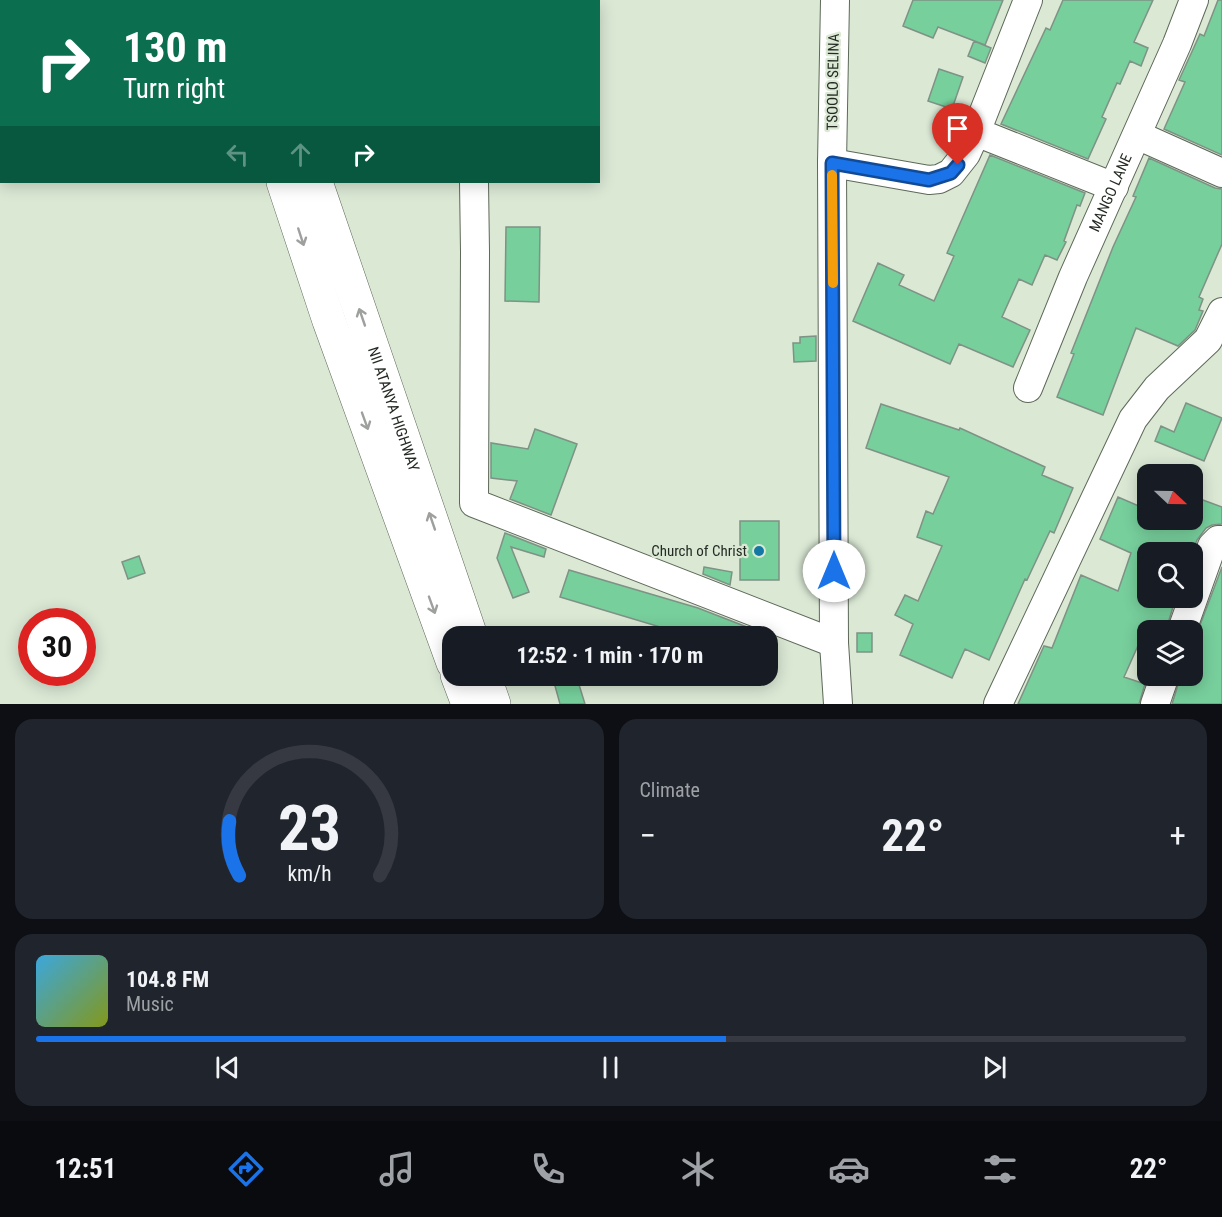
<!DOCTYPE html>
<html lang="en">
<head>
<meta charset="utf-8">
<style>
	body { margin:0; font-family:"Roboto Condensed",sans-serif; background:#20242c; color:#f1f3f6; height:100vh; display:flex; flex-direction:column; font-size:22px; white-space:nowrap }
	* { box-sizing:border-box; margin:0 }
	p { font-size:20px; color:#9ea1a6 }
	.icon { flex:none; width:33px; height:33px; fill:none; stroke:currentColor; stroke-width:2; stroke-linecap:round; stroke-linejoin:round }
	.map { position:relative; height:704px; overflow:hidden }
	.drawer { display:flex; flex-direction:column; gap:15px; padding:15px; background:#0d0f14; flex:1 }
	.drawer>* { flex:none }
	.banner { position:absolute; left:0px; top:0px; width:600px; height:183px; box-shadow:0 3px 15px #0003; background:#0b6e4f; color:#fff; overflow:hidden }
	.needle { width:39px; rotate:112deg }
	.fabs { position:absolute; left:1137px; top:464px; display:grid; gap:12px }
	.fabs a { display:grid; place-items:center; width:66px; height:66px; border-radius:12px; background:#171b24; box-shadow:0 3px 15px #0003; font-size:30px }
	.speed { position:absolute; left:18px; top:608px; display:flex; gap:12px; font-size:30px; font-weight:700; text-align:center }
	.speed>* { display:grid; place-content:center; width:78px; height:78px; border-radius:50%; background:#171b24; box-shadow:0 3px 15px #0003; line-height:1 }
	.speed .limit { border:9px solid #d22; background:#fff; color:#111 }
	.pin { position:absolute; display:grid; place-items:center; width:51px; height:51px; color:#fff; margin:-62px -26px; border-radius:50% 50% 50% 0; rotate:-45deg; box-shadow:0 0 6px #0007 }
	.pin .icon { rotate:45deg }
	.me { position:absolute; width:66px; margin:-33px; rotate:0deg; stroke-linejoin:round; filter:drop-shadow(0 0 4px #0008) }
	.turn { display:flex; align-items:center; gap:21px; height:126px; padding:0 24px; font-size:27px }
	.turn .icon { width:78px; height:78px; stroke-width:2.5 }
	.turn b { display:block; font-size:42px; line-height:51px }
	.lanes { display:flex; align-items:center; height:57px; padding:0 24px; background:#0003; justify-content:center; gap:30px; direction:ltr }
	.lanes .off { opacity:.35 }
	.big { font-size:45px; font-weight:700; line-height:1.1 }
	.drawer .card { flex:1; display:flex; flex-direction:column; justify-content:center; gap:9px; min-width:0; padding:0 21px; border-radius:18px; background:#20242c }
	.drawer .dial { align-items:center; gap:0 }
	.dial svg { height:156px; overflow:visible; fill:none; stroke:#363941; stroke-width:7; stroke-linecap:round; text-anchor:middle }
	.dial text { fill:#f1f3f6; stroke:none }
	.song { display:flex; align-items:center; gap:18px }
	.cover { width:72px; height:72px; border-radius:9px; background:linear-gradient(135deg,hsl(200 70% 55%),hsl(70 70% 35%)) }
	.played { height:6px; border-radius:3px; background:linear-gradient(90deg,#1a73e8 60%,#363941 60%) }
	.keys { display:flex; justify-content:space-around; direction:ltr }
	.heat { display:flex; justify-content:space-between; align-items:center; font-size:33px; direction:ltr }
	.drawer .tiles { flex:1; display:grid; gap:15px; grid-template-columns:1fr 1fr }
	.card:last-child { grid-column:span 2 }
	.trip { position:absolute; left:442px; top:626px; width:336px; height:60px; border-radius:18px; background:#171b24; box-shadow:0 3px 15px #0003; font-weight:700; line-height:60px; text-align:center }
	.tabs { display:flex; height:96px; justify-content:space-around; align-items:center; background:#090b0e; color:#9ea1a6 }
	.tabs .icon { width:42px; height:42px }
	.tabs .current { color:#1a73e8 }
	.tabs b { font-size:27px; color:#f1f3f6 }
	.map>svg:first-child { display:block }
	.building { fill:#77cf9c; stroke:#7e9285; stroke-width:1.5 }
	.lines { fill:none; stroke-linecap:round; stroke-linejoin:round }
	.minor-casing { stroke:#5d6959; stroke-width:30 }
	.major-casing { stroke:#5d6959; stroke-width:34 }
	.minor { stroke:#fff; stroke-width:28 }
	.major { stroke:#fff; stroke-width:33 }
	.oneway { stroke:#9da09c }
	.route-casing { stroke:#114b97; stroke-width:15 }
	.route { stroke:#1a73e8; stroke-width:10 }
	.slow { stroke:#f59e0b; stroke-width:10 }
	.poi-dot { fill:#1478a4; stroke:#dae8d4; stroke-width:2 }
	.labels { text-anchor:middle; stroke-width:4.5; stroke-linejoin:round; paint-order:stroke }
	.street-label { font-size:15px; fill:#252b24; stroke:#dae8d4 }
	.poi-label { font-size:15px; fill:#252b24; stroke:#dae8d4; text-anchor:end }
</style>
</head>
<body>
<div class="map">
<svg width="1222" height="704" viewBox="0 0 1222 704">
	<rect width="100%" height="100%" fill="#dae8d4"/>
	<path class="building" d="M913,0h90l-18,45 -47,-18 -5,11 -30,-12z
		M1063,0h90l-19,42 14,6 -7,18 -11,-5 -10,23 -3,-1 -15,34 4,2 -18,40 -87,-35 45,-96 4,2z
		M1218,0h4v155l-58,-26 21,-47 -6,-2 21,-46 4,2z
		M974,41l17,7 -6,15 -17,-7z
		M939,69l24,8 -11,32 -24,-8z
		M990,155l95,38 -5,13 -3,-1 -13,36 2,1 -9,18 -12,-5 -13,30 -13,-6 -17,38 28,13 -17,37 -54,-23 -9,20 -97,-43 25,-58 26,12 -5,10 35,16 20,-45 -7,-3z
		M1149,158l66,30 7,1v55l-23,53 4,2 -4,11 4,1 -8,19 -17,16 -42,-18 -33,87 -46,-18 17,-43 -3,-1 42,-106 23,-50 -3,-1z
		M506,227h34l-1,75 -34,-1z
		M816,336v25l-22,1 -1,-19h7v-6z
		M1186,403l36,15 -18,43 -49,-20 6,-15 13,6z
		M881,404l78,26 1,-2 85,39 -3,8 31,13 -19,45 -4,-2 -23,49 -2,-1 -36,81 -24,-11 -13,29 -52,-23 13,-31 -18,-9 10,-20 13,6 24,-55 -25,-9 9,-26 7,3 16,-37 -83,-29z
		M535,429l42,15 -26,71 -41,-16 7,-18 -26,-3v-35l37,6z
		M1192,496l30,11v17l-10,1 -6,3 -9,12 -5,12h-44v45h28l-10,33h-21l-21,47 21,7 -6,20h-121l26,-58 8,2 29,-73 37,16 13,-38 -31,-14 18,-42 30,13v9h44z
		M740,521h39v59h-39z
		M505,533l41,16 -2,8 -33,-10 18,45 -16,6 -16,-40z
		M139,556l6,17 -17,6 -6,-17z
		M704,567l28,5 -2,13 -27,-11z
		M1222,567v137h-50l9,-29h11v-8l10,-23 -8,-3z
		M569,570l129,38 72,28h-80l-130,-39z
		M857,633h15v19h-15z
		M552,675h24l9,29h-25z"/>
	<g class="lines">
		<g class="minor-casing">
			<g id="minor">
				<path d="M473,0v2"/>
				<path d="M835,0l-3,163 2,480 4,61"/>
				<path d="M976,132l138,55"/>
				<path d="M1137,135l85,38"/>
				<path d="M832,163l97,17 10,-1 12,-6 15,-19 10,-22 52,-132"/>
				<path d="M474,182l1,70 -1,251 360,140"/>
				<path id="s1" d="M1028,388l45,-111 104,-233 17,-44"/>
				<path d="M1182,630l30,-84 6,-6h4"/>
				<path d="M998,704l135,-285 24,-31 51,-48 14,-28"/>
				<path d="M1155,704l10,-29"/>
			</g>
		</g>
		<g class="major-casing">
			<g id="major">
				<path d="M223,0v2"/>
				<path d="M254,0l1,2"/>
				<path d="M283,182l46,139 124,342"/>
				<path id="s2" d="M316,182l155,454"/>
				<path d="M457,675l11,29"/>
				<path d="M484,675l10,29"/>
			</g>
		</g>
		<use href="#minor" class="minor"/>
		<use href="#major" class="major"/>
	</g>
	<defs><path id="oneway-shaft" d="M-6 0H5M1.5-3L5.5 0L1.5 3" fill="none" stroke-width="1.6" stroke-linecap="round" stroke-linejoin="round" transform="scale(1.5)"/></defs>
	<g class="oneway">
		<use href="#oneway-shaft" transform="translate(301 237) rotate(72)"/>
		<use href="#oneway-shaft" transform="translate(362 317) rotate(-109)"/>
		<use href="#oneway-shaft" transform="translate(365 421) rotate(70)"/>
		<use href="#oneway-shaft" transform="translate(432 521) rotate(-109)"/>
		<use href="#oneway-shaft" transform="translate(432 605) rotate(70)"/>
	</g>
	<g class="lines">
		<g class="route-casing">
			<path id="route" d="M834,571l-2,-408 97,17 22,-7 7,-8"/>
		</g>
		<use href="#route" class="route"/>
		<path class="slow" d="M832,175l1,108"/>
	</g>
	<circle class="poi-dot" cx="759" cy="551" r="6"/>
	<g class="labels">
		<g class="street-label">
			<text transform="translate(833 82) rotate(-89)" y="5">TSOOLO SELINA</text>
			<text dy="5" stroke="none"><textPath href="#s1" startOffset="212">MANGO LANE</textPath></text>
			<text dy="5" stroke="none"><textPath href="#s2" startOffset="240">NII ATANYA HIGHWAY</textPath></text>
		</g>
		<g class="poi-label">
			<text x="747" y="556">Church of Christ</text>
		</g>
	</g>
</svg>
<div class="fabs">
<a><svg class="needle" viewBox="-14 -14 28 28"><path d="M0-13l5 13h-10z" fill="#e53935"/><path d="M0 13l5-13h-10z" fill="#9ea1a6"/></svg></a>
<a><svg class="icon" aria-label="search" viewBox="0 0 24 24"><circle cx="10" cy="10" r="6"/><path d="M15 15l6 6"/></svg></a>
<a><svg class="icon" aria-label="layers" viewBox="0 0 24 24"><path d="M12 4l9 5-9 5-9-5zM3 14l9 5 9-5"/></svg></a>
</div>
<div class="speed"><div class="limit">30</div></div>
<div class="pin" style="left:958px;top:165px;background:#d93025"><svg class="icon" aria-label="arrive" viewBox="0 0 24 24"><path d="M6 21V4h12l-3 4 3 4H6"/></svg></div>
<svg class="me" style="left:834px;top:571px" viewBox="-20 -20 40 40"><circle r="19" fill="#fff"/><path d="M0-13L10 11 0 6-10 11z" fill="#1a73e8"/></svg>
<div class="trip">12:52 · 1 min · 170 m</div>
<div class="banner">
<div class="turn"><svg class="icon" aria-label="right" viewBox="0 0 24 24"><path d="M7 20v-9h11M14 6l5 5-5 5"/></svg><div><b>130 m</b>Turn right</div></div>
<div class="lanes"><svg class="icon off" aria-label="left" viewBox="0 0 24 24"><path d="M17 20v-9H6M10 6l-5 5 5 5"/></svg><svg class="icon off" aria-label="ahead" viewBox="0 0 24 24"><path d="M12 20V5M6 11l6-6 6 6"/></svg><svg class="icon" aria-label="right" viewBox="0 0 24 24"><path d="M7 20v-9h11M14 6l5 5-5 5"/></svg></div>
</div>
</div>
<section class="drawer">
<div class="tiles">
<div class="card dial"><svg viewBox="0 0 100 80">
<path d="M14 69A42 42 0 1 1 86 69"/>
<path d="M14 69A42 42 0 0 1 9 41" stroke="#1a73e8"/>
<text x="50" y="56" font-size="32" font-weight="700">23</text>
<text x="50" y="72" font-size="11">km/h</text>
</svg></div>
<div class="card"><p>Climate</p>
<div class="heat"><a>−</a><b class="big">22°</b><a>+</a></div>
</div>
<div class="card">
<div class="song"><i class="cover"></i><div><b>104.8 FM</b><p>Music</p></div></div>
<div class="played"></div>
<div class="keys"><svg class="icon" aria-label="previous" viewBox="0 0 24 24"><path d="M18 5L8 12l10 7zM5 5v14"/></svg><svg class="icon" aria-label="pause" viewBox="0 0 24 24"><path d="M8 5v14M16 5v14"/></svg><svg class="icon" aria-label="next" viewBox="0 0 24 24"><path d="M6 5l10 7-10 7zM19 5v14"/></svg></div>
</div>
</div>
</section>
<nav class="tabs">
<b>12:51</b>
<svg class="icon current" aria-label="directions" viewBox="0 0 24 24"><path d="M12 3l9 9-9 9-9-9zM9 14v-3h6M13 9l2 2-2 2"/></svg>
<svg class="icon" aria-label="music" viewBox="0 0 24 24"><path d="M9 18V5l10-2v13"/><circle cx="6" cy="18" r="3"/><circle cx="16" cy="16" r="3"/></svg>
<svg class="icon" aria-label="phone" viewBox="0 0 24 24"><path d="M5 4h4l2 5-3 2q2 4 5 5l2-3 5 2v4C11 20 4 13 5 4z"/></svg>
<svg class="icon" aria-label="climate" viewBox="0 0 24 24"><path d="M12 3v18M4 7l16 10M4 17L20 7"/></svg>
<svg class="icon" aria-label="car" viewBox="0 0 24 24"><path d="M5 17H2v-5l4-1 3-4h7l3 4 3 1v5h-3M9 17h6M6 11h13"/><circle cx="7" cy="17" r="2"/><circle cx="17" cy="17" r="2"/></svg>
<svg class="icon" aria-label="filters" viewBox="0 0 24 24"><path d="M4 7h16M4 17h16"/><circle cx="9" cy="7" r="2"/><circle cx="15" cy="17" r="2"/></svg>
<b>22°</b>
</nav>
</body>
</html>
